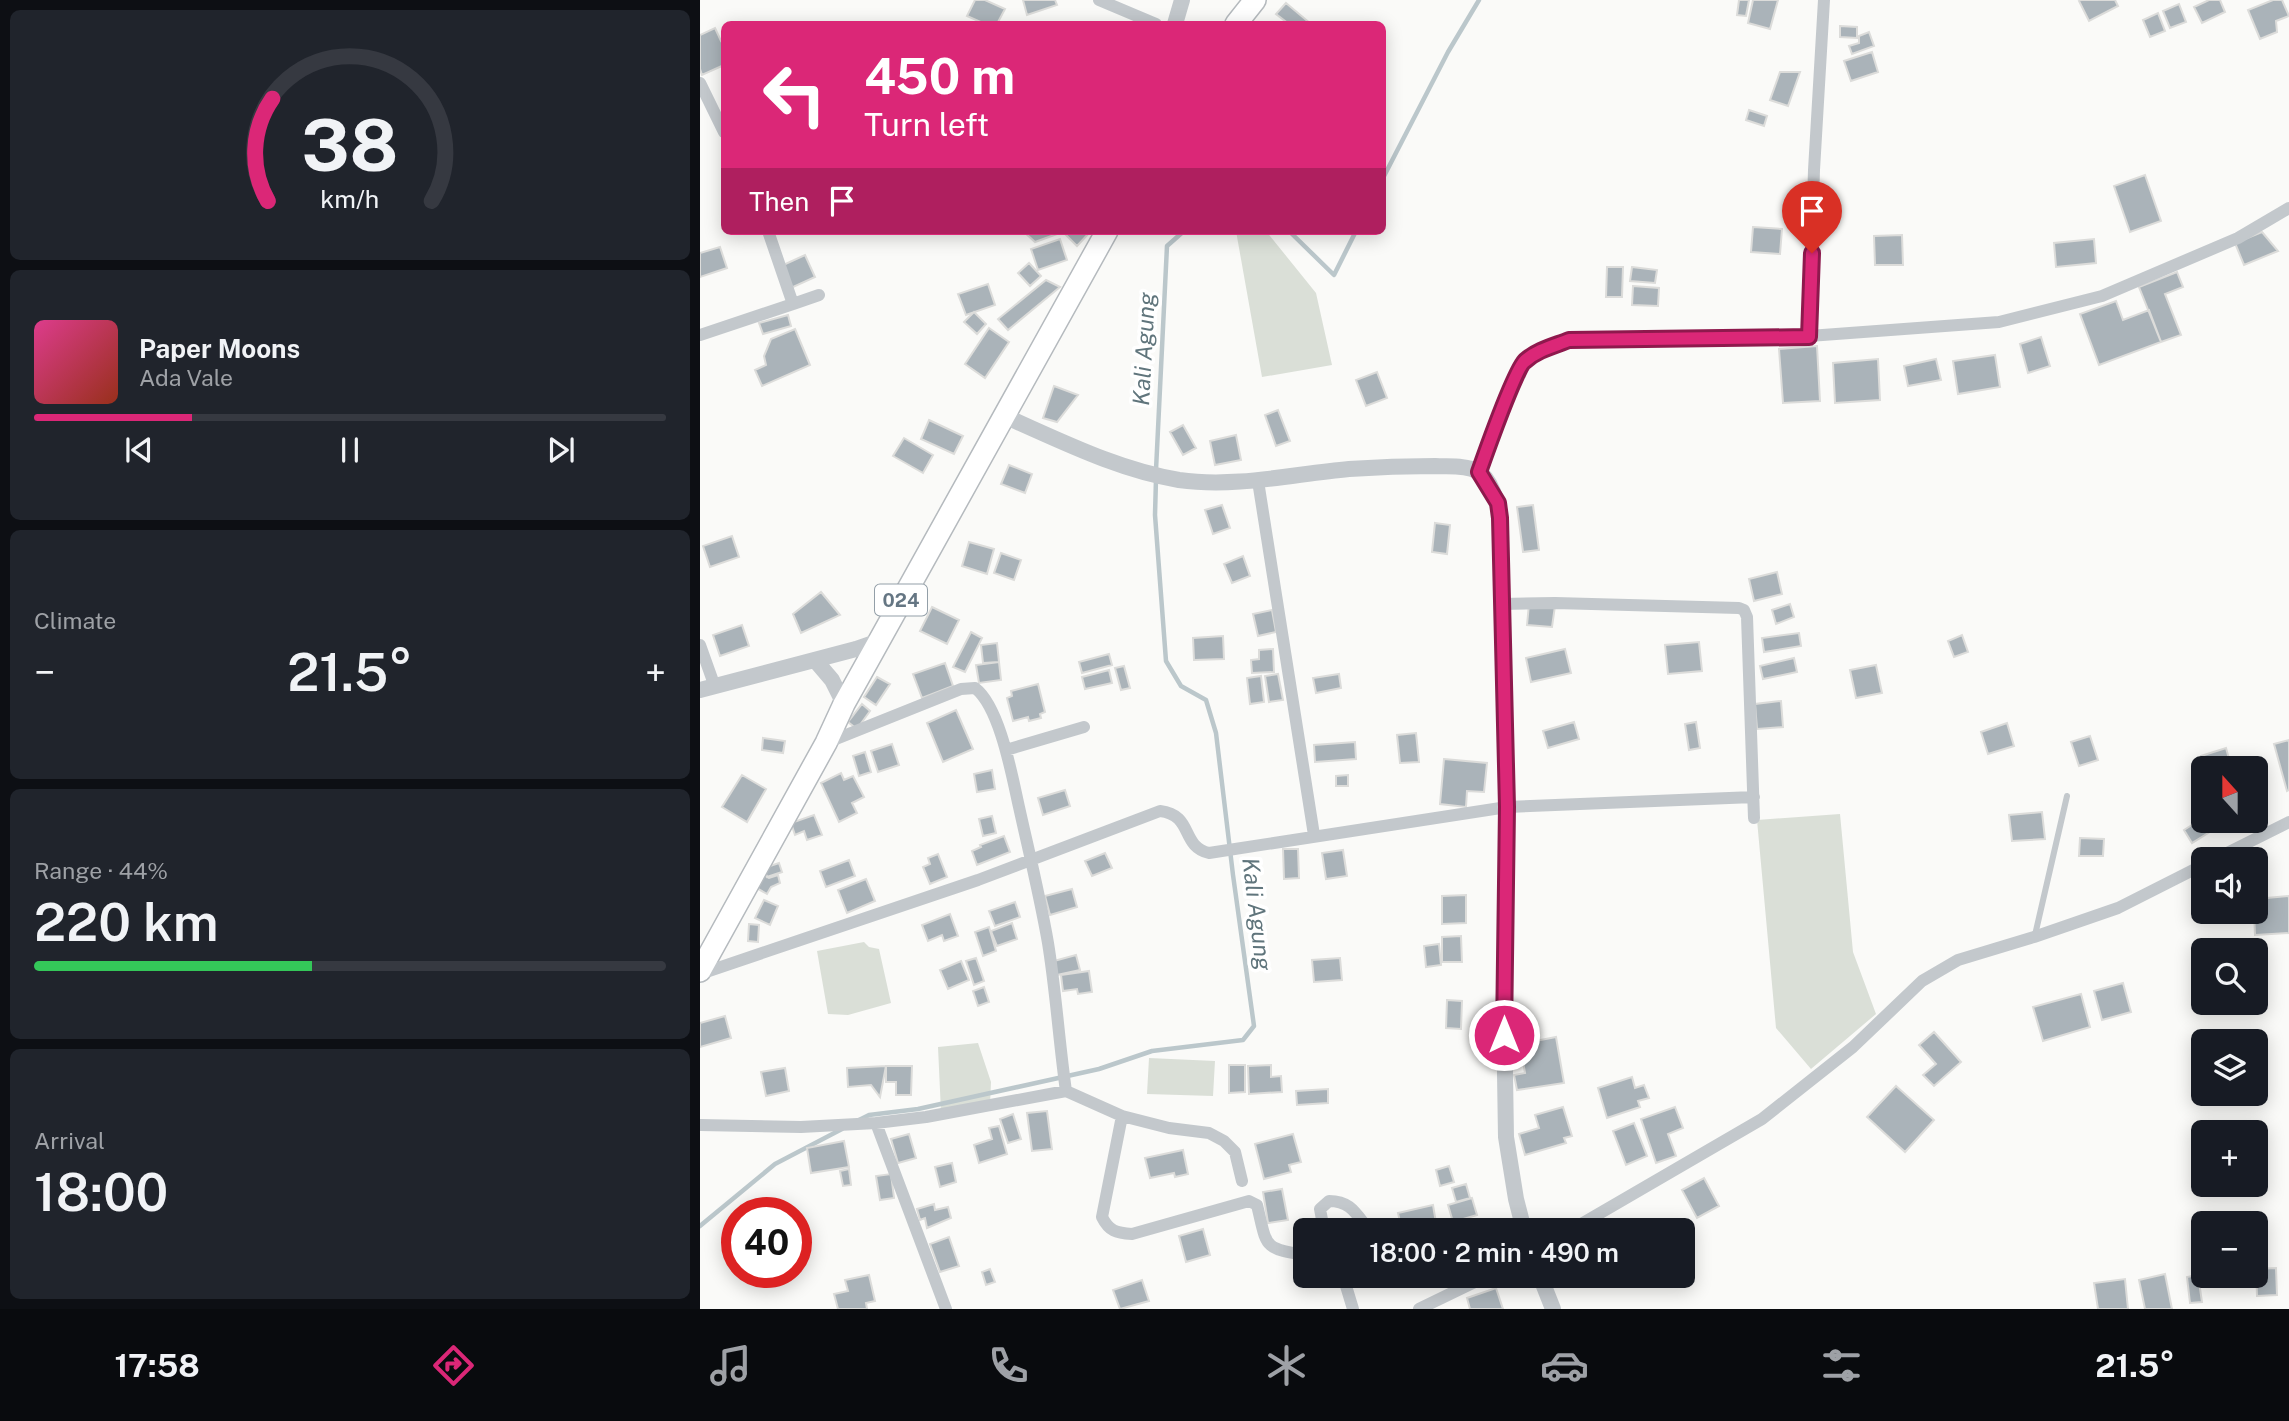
<!DOCTYPE html>
<html lang="en">
<head>
<meta charset="utf-8">
<style>
	body { margin:0; font-family:"Public Sans",sans-serif; background:#20242c; color:#f1f3f6; height:100vh; display:flex; flex-direction:column; font-size:26px; white-space:nowrap }
	* { box-sizing:border-box; margin:0 }
	p { font-size:23px; color:#9ea1a6 }
	.icon { flex:none; width:38px; height:38px; fill:none; stroke:currentColor; stroke-width:2; stroke-linecap:round; stroke-linejoin:round }
	.map { position:relative; flex:1; overflow:hidden }
	.panel { display:flex; flex-direction:column; gap:10px; padding:10px; background:#0d0f14; width:700px }
	.panel>* { flex:none }
	.guide { position:absolute; left:21px; top:21px; width:665px; height:214px; border-radius:10px; box-shadow:0 4px 18px #0003; background:#db2777; color:#fff; overflow:hidden }
	.needle { width:46px; rotate:339deg }
	.controls { position:absolute; left:1491px; top:756px; display:grid; gap:14px }
	.controls a { display:grid; place-items:center; width:77px; height:77px; border-radius:10px; background:#171b24; box-shadow:0 4px 18px #0003; font-size:35px }
	.speed { position:absolute; left:21px; top:1197px; display:flex; gap:14px; font-size:35px; font-weight:700; text-align:center }
	.speed>* { display:grid; place-content:center; width:91px; height:91px; border-radius:50%; background:#171b24; box-shadow:0 4px 18px #0003; line-height:1 }
	.speed .limit { border:10px solid #d22; background:#fff; color:#111 }
	.pin { position:absolute; display:grid; place-items:center; width:60px; height:60px; color:#fff; margin:-72px -30px; border-radius:50% 50% 50% 0; rotate:-45deg; box-shadow:0 0 7px #0007 }
	.pin .icon { rotate:45deg }
	.me { position:absolute; width:77px; margin:-38px; rotate:0deg; stroke-linejoin:round; filter:drop-shadow(0 0 5px #0008) }
	.turn { display:flex; align-items:center; gap:24px; height:147px; padding:0 28px; font-size:32px }
	.turn .icon { width:91px; height:91px; stroke-width:2.5 }
	.turn b { display:block; font-size:49px; line-height:60px }
	.then { display:flex; align-items:center; height:66px; padding:0 28px; background:#0003; gap:14px; font-size:26px }
	.big { font-size:52px; font-weight:600; line-height:1.1 }
	.panel .tile { flex:1; display:flex; flex-direction:column; justify-content:center; gap:10px; min-width:0; padding:0 24px; border-radius:10px; background:#20242c }
	.panel .dial { align-items:center; gap:0 }
	.dial svg { height:182px; overflow:visible; fill:none; stroke:#363941; stroke-width:7; stroke-linecap:round; text-anchor:middle }
	.dial text { fill:#f1f3f6; stroke:none }
	.song { display:flex; align-items:center; gap:21px }
	.cover { width:84px; height:84px; border-radius:10px; background:linear-gradient(135deg,hsl(330 70% 55%),hsl(10 70% 35%)) }
	.played { height:7px; border-radius:4px; background:linear-gradient(90deg,#db2777 25%,#363941 25%) }
	.keys { display:flex; justify-content:space-around; direction:ltr }
	.heat { display:flex; justify-content:space-between; align-items:center; font-size:38px; direction:ltr }
	.charge { height:10px; border-radius:5px; background:linear-gradient(90deg,#34c759 44%,#363941 0) }
	.trip { position:absolute; left:593px; top:1218px; width:402px; height:70px; border-radius:10px; background:#171b24; box-shadow:0 4px 18px #0003; font-weight:600; line-height:70px; text-align:center }
	.tabs { display:flex; height:112px; justify-content:space-around; align-items:center; background:#090b0e; color:#9ea1a6 }
	.tabs .icon { width:49px; height:49px }
	.tabs .active { color:#db2777 }
	.tabs b { font-size:32px; color:#f1f3f6 }
	main { display:flex; flex:1; min-height:0 }
	.map>svg:first-child { display:block }
	.green { fill:#dadfd7 }
	.lines { fill:none; stroke-linecap:round; stroke-linejoin:round }
	.stream { stroke:#bbc7cb; stroke-width:4.5 }
	.building { fill:#aab3b9; stroke:#dcdcda; stroke-width:2 }
	.primary-casing { stroke:#b5babe; stroke-width:24 }
	.service { stroke:#c3c8cc; stroke-width:6 }
	.minor { stroke:#c3c8cc; stroke-width:12 }
	.tertiary { stroke:#c3c8cc; stroke-width:16 }
	.primary { stroke:#fff; stroke-width:21 }
	.route-casing { stroke:#8e194d; stroke-width:18 }
	.route { stroke:#db2777; stroke-width:12 }
	.labels { text-anchor:middle; stroke-width:7; stroke-linejoin:round; paint-order:stroke }
	.shield { fill:#fff; stroke:#939fa8; stroke-width:2 }
	.shield-label { font-size:19px; font-weight:bold; fill:#657683 }
	.water-label { font-size:23px; font-style:italic; fill:#60757c; stroke:#fff }
</style>
</head>
<body>
<main>
<section class="panel">
<div class="tile dial"><svg viewBox="0 0 100 80">
<path d="M14 69A42 42 0 1 1 86 69"/>
<path d="M14 69A42 42 0 0 1 16 24" stroke="#db2777"/>
<text x="50" y="56" font-size="32" font-weight="700">38</text>
<text x="50" y="72" font-size="11">km/h</text>
</svg></div>
<div class="tile">
<div class="song"><i class="cover"></i><div><b>Paper Moons</b><p>Ada Vale</p></div></div>
<div class="played"></div>
<div class="keys"><svg class="icon" aria-label="previous" viewBox="0 0 24 24"><path d="M18 5L8 12l10 7zM5 5v14"/></svg><svg class="icon" aria-label="pause" viewBox="0 0 24 24"><path d="M8 5v14M16 5v14"/></svg><svg class="icon" aria-label="next" viewBox="0 0 24 24"><path d="M6 5l10 7-10 7zM19 5v14"/></svg></div>
</div>
<div class="tile"><p>Climate</p>
<div class="heat"><a>−</a><b class="big">21.5°</b><a>+</a></div>
</div>
<div class="tile"><p>Range · 44%</p><b class="big">220 km</b><div class="charge"></div></div>
<div class="tile"><p>Arrival</p><b class="big">18:00</b></div>
</section>
<div class="map">
<svg width="1589" height="1309" viewBox="0 0 1589 1309">
	<rect width="100%" height="100%" fill="#fafaf8"/>
	<path class="green" d="M536,231h30l50,62 16,72 -70,12z
		M1140,814l13,138 23,62 -65,55 -35,-41 -19,-208z
		M164,942l5,5 10,2 12,54 -43,12 -20,-1 -11,-63z
		M278,1043l13,39 -1,23 -49,7 -3,-65z
		M449,1058l66,3 -2,35 -66,-2z"/>
	<g class="lines">
		<path class="stream" d="M682,180l66,-128 31,-52
			M589,231l45,44 22,-44
			M456,470l11,-224 17,-15
			M159,1120l10,-5 49,-6 181,-40 53,-18 91,-11 11,-14 -21,-151 -17,-142 -10,-33 -25,-14 -15,-25 -11,-146 1,-36
			M0,1226l75,-62 67,-35"/>
	</g>
	<path class="building" d="M275,0h10l20,9 -8,15h-12l-18,-8z
		M323,0h32l2,5 -30,10z
		M1039,0h10l-3,16 -9,-1z
		M1053,0h25l-8,29 -22,-6z
		M1381,0h34l3,6 -29,15 -10,-20z
		M1509,0h11l5,12 -23,11 -8,-16z
		M1573,0h9l7,16 -13,5 1,11 -17,7 -12,-29z
		M586,3l25,21h-22l-13,-10z
		M1479,4l7,18 -16,6 -7,-17z
		M1458,13l7,18 -15,6 -7,-17z
		M1140,26l17,1v11l-17,-1z
		M15,28l6,13 3,-2v26l-22,10 -2,-6v-34z
		M1169,32l5,14 -22,8 -3,-8 10,-3v-7z
		M1172,52l6,20 -27,9 -7,-20z
		M1080,72h20l-12,34 -18,-6z
		M1049,110l18,6 -3,10 -18,-6z
		M1445,175l16,46 -31,11 -16,-46z
		M1053,227l29,2 -2,25 -29,-2z
		M323,231h31l3,3 -22,8z
		M362,231h29l-14,15z
		M1562,232l16,19 -34,14 -9,-22z
		M1202,235l1,30h-28l-1,-29z
		M360,239l7,21 -29,10 -7,-21z
		M1394,239l2,24 -40,4 -2,-24z
		M20,247l7,21 -27,9v-24z
		M105,255l10,22 -24,11 -10,-22z
		M329,263l12,13 -11,10 -12,-13z
		M907,267h16l-1,30h-16z
		M932,267l25,3 -2,13 -25,-2z
		M1477,272l6,15 -18,7 16,41 -20,7 -22,-55z
		M346,280l14,7 -52,43 -10,-11z
		M288,284l7,21 -29,10 -8,-21z
		M933,286l26,2 -1,18 -26,-1z
		M1416,301l7,19 26,-10 12,32 -62,23 -19,-51z
		M274,312l12,12 -9,10 -13,-12z
		M88,315l3,11 -28,8 -4,-11z
		M289,328l20,14 -24,36 -20,-14z
		M95,329l15,36 -48,21 -7,-16 11,-5 -2,-9 7,-17z
		M1341,337l9,29 -22,7 -8,-29z
		M1117,346l3,55 -37,2 -4,-54z
		M1295,355l5,32 -42,7 -5,-33z
		M1178,359l2,41 -45,3 -2,-40z
		M1236,359l5,21 -33,6 -4,-20z
		M677,372l10,26 -21,8 -10,-26z
		M354,386l24,9 -21,27 -14,-4z
		M578,410l12,31 -14,5 -11,-31z
		M229,420l34,16 -9,18 -33,-15z
		M483,425l13,23 -13,7 -13,-23z
		M536,435l5,25 -26,5 -5,-24z
		M204,438l29,17 -10,18 -30,-17z
		M309,465l23,9 -7,19 -24,-9z
		M522,505l8,23 -17,6 -8,-24z
		M833,505l6,45 -16,2 -6,-45z
		M735,523l15,2 -3,29 -15,-2z
		M32,536l7,21 -29,10 -7,-21z
		M269,542l25,7 -7,25 -25,-8z
		M301,553l20,7 -7,20 -20,-7z
		M543,556l7,20 -18,7 -8,-19z
		M1077,572l5,22 -28,7 -5,-22z
		M121,592l19,23 -39,18 -8,-19z
		M829,604l26,2 -3,21 -25,-2z
		M1090,604l4,13 -18,7 -4,-14z
		M232,607l27,13 -12,24 -27,-13z
		M572,610l4,22 -18,4 -5,-22z
		M42,625l7,21 -29,10 -7,-21z
		M271,632l11,6 -17,34 -12,-5z
		M1099,633l2,13 -37,6 -2,-14z
		M1262,635l6,17 -14,5 -6,-16z
		M523,636l1,23 -30,1 -1,-22z
		M999,642l3,29 -34,3 -3,-29z
		M297,643l2,19 -16,1 -2,-18z
		M573,649l1,23 -22,1 -1,-13 8,-1v-9z
		M865,649l6,24 -40,9 -5,-24z
		M409,654l3,11 -30,8 -3,-11z
		M1094,658l3,14 -34,7 -3,-13z
		M299,662l2,18 -22,3 -3,-18z
		M245,663l8,23 -31,12 -9,-24z
		M1176,665l6,28 -26,5 -6,-28z
		M424,666l6,22 -9,2 -6,-22z
		M409,670l3,13 -27,6 -3,-12z
		M578,674l5,26 -14,2 -4,-26z
		M639,674l2,14 -25,5 -3,-15z
		M561,676l3,26 -14,2 -3,-26z
		M177,677l13,7 -14,21 -12,-8z
		M338,684l7,28 -5,2 1,4 -12,3 -1,-4 -15,4 -6,-23 5,-2 -1,-5z
		M1081,701l2,26 -26,2 -2,-25z
		M162,704l8,7 -13,18 -9,-7z
		M256,710l17,39 -30,13 -16,-39z
		M874,722l5,17 -31,9 -5,-17z
		M996,722l4,26 -11,2 -4,-26z
		M1307,723l7,23 -26,8 -7,-22z
		M716,733l3,29 -19,1 -3,-28z
		M1390,736l8,24 -19,6 -8,-24z
		M63,738l22,3 -2,12 -21,-3z
		M1589,740v50l-2,1 -13,-47z
		M655,742l1,17 -41,3 -1,-17z
		M192,744l7,21 -21,7 -7,-21z
		M1526,748l5,18 -27,2 -3,-12z
		M165,752l6,20 -12,4 -6,-20z
		M744,759l43,4 -3,29 -17,-1 -1,16 -26,-3z
		M292,770l3,19 -18,3 -3,-18z
		M141,773l3,7 9,-4 11,21 -12,6 5,10 -18,9 -18,-39z
		M42,775l24,14 -19,33 -25,-15z
		M648,775v11h-12v-10z
		M365,790l5,16 -27,9 -5,-17z
		M1342,812l3,27 -33,2 -3,-26z
		M114,815l8,20 -15,5 -3,-9 -9,4 -4,-12z
		M292,816l4,17 -13,3 -4,-17z
		M1503,818v3h4l6,9 -21,13 -8,-13z
		M304,836l6,16 -33,13 -5,-14 9,-4 -1,-2z
		M1380,838l24,1 -1,17h-24z
		M583,849h15l1,29 -15,1z
		M643,850l4,26 -21,3 -4,-26z
		M405,853l7,15 -20,8 -7,-15z
		M238,854l9,23 -17,7 -7,-17 7,-3 -2,-6z
		M149,860l6,16 -29,11 -6,-16z
		M79,863l3,9 -15,5 -3,-9z
		M62,874l7,4 9,-3 2,8 -9,4 -4,7 -12,-7z
		M166,879l9,22 -28,12 -9,-23z
		M372,889l5,18 -27,8 -5,-19z
		M766,895v28l-24,1v-28z
		M1589,896v37l-34,2 -1,-23h2v-13z
		M64,900l14,6 -8,19 -15,-7z
		M315,902l5,15 -25,9 -6,-15z
		M250,914l8,22 -14,5 -2,-6 -14,6 -6,-16z
		M312,923l5,16 -20,7 -6,-15z
		M49,924l10,1 -1,17 -10,-1z
		M289,927l7,24 -13,5 -8,-24z
		M761,936l1,26h-20v-25z
		M739,944l2,21 -15,2 -2,-21z
		M376,955l4,15 -23,5 -3,-14z
		M276,958l8,23 -10,4 -8,-24z
		M640,958l2,22 -28,2 -2,-22z
		M261,961l8,19 -21,9 -8,-19z
		M389,971l3,21 -14,2 -1,-5 -14,2 -2,-16z
		M1423,983l8,29 -29,8 -8,-29z
		M284,987l5,15 -11,4 -5,-15z
		M1381,994l9,33 -47,14 -10,-34z
		M747,1000l15,1 -1,28 -15,-1z
		M25,1016l6,22 -31,9v-24z
		M1234,1032l27,30 -27,24 -11,-11 13,-11 -17,-19z
		M856,1037l8,46 -47,7 -3,-15 11,-2 -5,-29z
		M529,1065h16v27l-16,1z
		M571,1065v12l10,-1 1,16 -33,2 -1,-28z
		M186,1066h26l-1,29h-15v-13h-10z
		M186,1066l-6,31 -9,-12 -23,2 -1,-19z
		M85,1068l4,23 -23,5 -5,-24z
		M932,1077l3,11 9,-3 5,13 -11,3 2,6 -33,11 -9,-30z
		M1196,1086l38,34 -29,32 -38,-35z
		M628,1089v14l-31,2 -1,-14z
		M863,1107l9,29 -8,2 2,5 -41,12 -6,-21 20,-6 -4,-13z
		M975,1107l8,21 -15,6 8,22 -20,7 -15,-44z
		M347,1111l5,38 -20,2 -5,-38z
		M313,1114l8,25 -13,4 -8,-24z
		M934,1123l13,33 -21,9 -13,-34z
		M299,1126l8,28 -28,9 -5,-18 18,-6 -3,-11z
		M209,1134l7,24 -18,5 -7,-24z
		M593,1134l8,28 -12,3 2,7 -27,7 -9,-35z
		M144,1141l5,26 -38,6 -4,-25z
		M483,1150l5,24 -13,3 -1,-4 -24,5 -5,-20z
		M252,1163l4,19 -16,5 -5,-20z
		M749,1166l5,16 -14,4 -4,-16z
		M149,1169l2,16 -8,1 -3,-15z
		M191,1174l3,24 -14,2 -4,-24z
		M1004,1178l15,28 -22,12 -15,-28z
		M766,1184l4,14 -14,4 -4,-14z
		M582,1189l6,31 -20,3 -5,-31z
		M772,1198l5,17 -24,7 -5,-17z
		M234,1204l1,6 13,-3 3,11 -24,10 -2,-10 -5,2 -3,-11z
		M733,1205l3,18 -14,3 1,4h-21l-4,-17z
		M503,1229l7,26 -24,7 -7,-26z
		M249,1237l10,29 -19,6 -10,-28z
		M1576,1268l1,27 -20,1 -1,-27z
		M290,1269l5,13 -9,3 -4,-13z
		M1465,1274l7,35h-27l-6,-29z
		M169,1275l6,26 -9,2 1,6h-29l-4,-15 14,-3 -3,-11z
		M1498,1275l4,27 -12,1 -3,-26z
		M1425,1279l3,30h-30l-4,-26z
		M442,1280l7,21 -29,8 -7,-19z
		M796,1288l7,21h-33l-3,-11z"/>
	<g class="lines">
		<g class="primary-casing">
			<path id="primary" d="M536,24l19,-24
				M0,971l126,-228 18,-39 263,-473"/>
		</g>
		<path class="service" d="M1335,935l32,-139"/>
		<path class="minor" d="M399,0l57,24
			M0,83l24,49
			M93,304l26,-9
			M0,335l93,-31 -25,-73
			M1109,336l5,-166 10,-170
			M779,472l43,-110 19,-11 28,-11 240,-4 190,-14 103,-26 136,-58 51,-30
			M558,481l56,354
			M802,604l53,-1 184,5 5,2 3,7 7,201
			M0,645l15,42
			M126,743l135,-54 14,-1c25,19 37,88 44,119 10,45 21,90 29,136 8,49 11,99 18,148
			M306,750l78,-23
			M1515,859l74,-37
			M0,974l278,-94 182,-69c34,4 20,35 49,42l298,-46 247,-10
			M422,1116l-20,101c7,14 14,16 30,17l117,-33 8,4c10,41 5,44 49,50
			M176,1123l70,186
			M0,1125l101,2 75,-4 50,-6 140,-26 56,25 47,12 40,5 15,8 11,11 7,29
			M624,1230l-4,-21 9,-8c22,0 27,13 40,29
			M871,1230l191,-111 91,-72 69,-66 36,-21 76,-23 84,-29 85,-43
			M643,1276l10,33
			M719,1309l68,-33"/>
		<path class="tertiary" d="M475,24l7,-24
			M304,416c57,25 114,54 175,64 57,8 114,-6 170,-11 29,-2 58,-3 86,-3 13,1 30,-1 42,5 14,7 21,32 23,47l7,289 -3,203 2,127 10,62 8,31
			M115,660l17,20 12,24
			M0,690l156,-41 23,-8
			M840,1276l13,33"/>
		<use href="#primary" class="primary"/>
	</g>
	<g class="lines">
		<g class="route-casing">
			<path id="route" d="M804,1035l3,-228 -7,-289 -2,-15 -19,-31c6,-17 37,-105 46,-111 12,-11 29,-15 44,-21l240,-3 3,-84"/>
		</g>
		<use href="#route" class="route"/>
	</g>
	<g class="labels">
		<rect class="shield" x="175" y="584.5" width="52" height="31" rx="5"/>
		<g class="shield-label">
			<text x="201" y="607">024</text>
		</g>
		<g class="water-label">
			<text transform="translate(444 349) rotate(-87)" y="8">Kali Agung</text>
			<text transform="translate(557 914) rotate(83)" y="8">Kali Agung</text>
		</g>
	</g>
</svg>
<div class="controls">
<a><svg class="needle" viewBox="-14 -14 28 28"><path d="M0-13l5 13h-10z" fill="#e53935"/><path d="M0 13l5-13h-10z" fill="#9ea1a6"/></svg></a>
<a><svg class="icon" aria-label="sound" viewBox="0 0 24 24"><path d="M4 9h4l5-4v14l-5-4H4zM17 9q2 3 0 6"/></svg></a>
<a><svg class="icon" aria-label="search" viewBox="0 0 24 24"><circle cx="10" cy="10" r="6"/><path d="M15 15l6 6"/></svg></a>
<a><svg class="icon" aria-label="layers" viewBox="0 0 24 24"><path d="M12 4l9 5-9 5-9-5zM3 14l9 5 9-5"/></svg></a>
<a>+</a>
<a>−</a>
</div>
<div class="speed"><div class="limit">40</div></div>
<div class="pin" style="left:1112px;top:253px;background:#d93025"><svg class="icon" aria-label="arrive" viewBox="0 0 24 24"><path d="M6 21V4h12l-3 4 3 4H6"/></svg></div>
<svg class="me" style="left:804px;top:1035px" viewBox="-20 -20 40 40"><circle r="17" fill="#db2777" stroke="#fff" stroke-width="3"/><path d="M0-11L8 9 0 5-8 9z" fill="#fff"/></svg>
<div class="trip">18:00 · 2 min · 490 m</div>
<div class="guide">
<div class="turn"><svg class="icon" aria-label="left" viewBox="0 0 24 24"><path d="M17 20v-9H6M10 6l-5 5 5 5"/></svg><div><b>450 m</b>Turn left</div></div>
<div class="then">Then<svg class="icon" aria-label="arrive" viewBox="0 0 24 24"><path d="M6 21V4h12l-3 4 3 4H6"/></svg></div>
</div>
</div>
</main>
<nav class="tabs">
<b>17:58</b>
<svg class="icon active" aria-label="directions" viewBox="0 0 24 24"><path d="M12 3l9 9-9 9-9-9zM9 14v-3h6M13 9l2 2-2 2"/></svg>
<svg class="icon" aria-label="music" viewBox="0 0 24 24"><path d="M9 18V5l10-2v13"/><circle cx="6" cy="18" r="3"/><circle cx="16" cy="16" r="3"/></svg>
<svg class="icon" aria-label="phone" viewBox="0 0 24 24"><path d="M5 4h4l2 5-3 2q2 4 5 5l2-3 5 2v4C11 20 4 13 5 4z"/></svg>
<svg class="icon" aria-label="climate" viewBox="0 0 24 24"><path d="M12 3v18M4 7l16 10M4 17L20 7"/></svg>
<svg class="icon" aria-label="car" viewBox="0 0 24 24"><path d="M5 17H2v-5l4-1 3-4h7l3 4 3 1v5h-3M9 17h6M6 11h13"/><circle cx="7" cy="17" r="2"/><circle cx="17" cy="17" r="2"/></svg>
<svg class="icon" aria-label="filters" viewBox="0 0 24 24"><path d="M4 7h16M4 17h16"/><circle cx="9" cy="7" r="2"/><circle cx="15" cy="17" r="2"/></svg>
<b>21.5°</b>
</nav>
</body>
</html>
